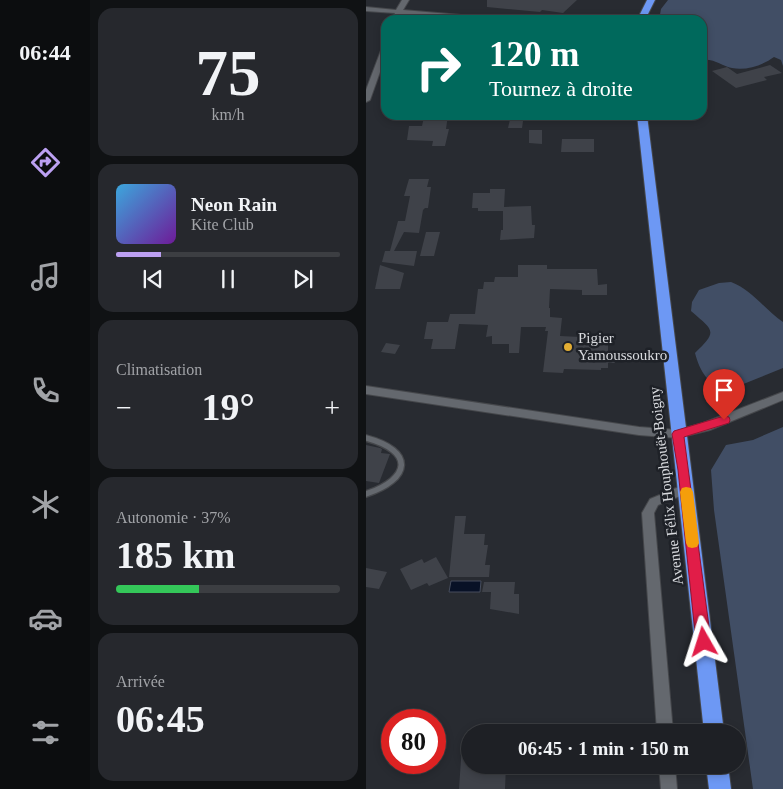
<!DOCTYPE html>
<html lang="fr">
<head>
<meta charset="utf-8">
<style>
	body { margin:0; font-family:Georgia,serif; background:#26282d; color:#f1f3f6; height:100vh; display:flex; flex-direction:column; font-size:19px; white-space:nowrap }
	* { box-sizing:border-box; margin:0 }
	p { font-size:16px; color:#a1a3a7 }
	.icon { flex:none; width:28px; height:28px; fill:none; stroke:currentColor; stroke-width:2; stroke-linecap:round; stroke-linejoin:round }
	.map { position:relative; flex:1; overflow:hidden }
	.details { display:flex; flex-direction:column; gap:8px; padding:8px; background:#101214; width:276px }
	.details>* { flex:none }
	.banner { position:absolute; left:15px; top:15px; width:326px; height:105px; border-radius:15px; box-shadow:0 2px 8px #0003,0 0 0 1px #3c3e42; background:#00695c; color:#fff; overflow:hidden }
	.speed { position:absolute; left:15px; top:709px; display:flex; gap:10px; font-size:25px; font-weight:700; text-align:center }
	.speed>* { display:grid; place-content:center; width:65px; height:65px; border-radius:50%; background:#1e2025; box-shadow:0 2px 8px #0003,0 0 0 1px #3c3e42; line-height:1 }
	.speed .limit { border:8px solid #d22; background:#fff; color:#111 }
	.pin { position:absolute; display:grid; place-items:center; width:42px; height:42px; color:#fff; margin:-51px -21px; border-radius:50% 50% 50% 0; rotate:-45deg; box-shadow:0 0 5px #0007 }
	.pin .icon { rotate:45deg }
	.me { position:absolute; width:55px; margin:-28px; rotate:354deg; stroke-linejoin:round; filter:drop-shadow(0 0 4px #0008) }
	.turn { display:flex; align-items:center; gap:18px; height:105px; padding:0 25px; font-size:22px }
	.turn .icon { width:65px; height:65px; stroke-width:2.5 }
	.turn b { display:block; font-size:35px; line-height:42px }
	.big { font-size:38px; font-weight:700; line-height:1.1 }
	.details .tile { flex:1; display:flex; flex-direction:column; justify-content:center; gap:8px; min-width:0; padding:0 18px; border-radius:15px; background:#26282d }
	.details .dial { align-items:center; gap:0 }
	.dial b { font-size:65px; line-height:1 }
	.song { display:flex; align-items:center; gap:15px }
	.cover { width:60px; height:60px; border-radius:8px; background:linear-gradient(135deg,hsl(200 70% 55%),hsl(280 70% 35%)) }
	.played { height:5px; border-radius:2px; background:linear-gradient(90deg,#bca0f2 20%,#3c3e42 20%) }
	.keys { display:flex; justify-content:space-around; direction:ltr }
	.heat { display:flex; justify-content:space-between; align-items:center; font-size:28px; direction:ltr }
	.charge { height:8px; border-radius:4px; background:linear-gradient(90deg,#34c759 37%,#3c3e42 0) }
	.trip { position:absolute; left:95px; top:724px; width:285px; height:50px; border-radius:25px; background:#1e2025; box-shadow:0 2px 8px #0003,0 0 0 1px #3c3e42; font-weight:700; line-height:50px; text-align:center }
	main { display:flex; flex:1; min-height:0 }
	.menu { display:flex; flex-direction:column; width:90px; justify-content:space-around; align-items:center; background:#0c0d0f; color:#a1a3a7 }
	.menu .icon { width:35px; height:35px }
	.menu .active { color:#bca0f2 }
	.menu b { font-size:22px; color:#f1f3f6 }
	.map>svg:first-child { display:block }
	.green { fill:#414e65 }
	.water { fill:#081126; stroke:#464d5d }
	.building { fill:#3f4249 }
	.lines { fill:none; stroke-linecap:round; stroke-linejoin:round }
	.lane-far1-casing { stroke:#45474b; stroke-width:5 }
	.lane-casing { stroke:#45474b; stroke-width:8 }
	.street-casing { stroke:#45474b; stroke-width:2 }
	.highway-casing { stroke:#45474b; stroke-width:2 }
	.lane-far1 { stroke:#64686e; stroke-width:4 }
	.lane { stroke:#64686e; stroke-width:5.5 }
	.street { fill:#64686e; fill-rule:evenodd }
	.highway { fill:#6d98f4; fill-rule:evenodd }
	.route { fill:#e11d48; stroke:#92132f }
	.slow { fill:#f59e0b }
	.poi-dot { fill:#e3ae34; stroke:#1e2127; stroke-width:2 }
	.labels { text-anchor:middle; stroke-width:5; stroke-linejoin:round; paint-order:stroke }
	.poi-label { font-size:15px; fill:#d8dade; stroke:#1e2127; text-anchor:start }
	.street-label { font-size:15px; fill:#d8dade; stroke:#1e2127 }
</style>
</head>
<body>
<main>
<nav class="menu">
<b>06:44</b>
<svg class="icon active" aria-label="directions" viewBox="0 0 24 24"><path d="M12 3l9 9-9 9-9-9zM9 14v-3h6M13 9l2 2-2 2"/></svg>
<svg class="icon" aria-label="music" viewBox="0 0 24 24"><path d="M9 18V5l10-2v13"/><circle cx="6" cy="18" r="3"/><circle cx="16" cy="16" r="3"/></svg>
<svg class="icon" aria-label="phone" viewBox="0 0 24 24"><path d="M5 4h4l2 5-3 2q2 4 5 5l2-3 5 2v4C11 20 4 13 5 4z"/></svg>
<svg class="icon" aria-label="climate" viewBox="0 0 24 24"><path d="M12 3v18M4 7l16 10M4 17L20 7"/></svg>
<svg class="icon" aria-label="car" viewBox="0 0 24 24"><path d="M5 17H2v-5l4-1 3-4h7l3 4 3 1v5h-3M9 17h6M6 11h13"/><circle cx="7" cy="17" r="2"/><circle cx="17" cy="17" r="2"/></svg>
<svg class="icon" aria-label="filters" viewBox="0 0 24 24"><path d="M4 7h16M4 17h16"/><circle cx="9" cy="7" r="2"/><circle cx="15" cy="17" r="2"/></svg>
</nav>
<section class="details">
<div class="tile dial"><b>75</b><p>km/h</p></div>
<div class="tile">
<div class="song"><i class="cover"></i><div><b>Neon Rain</b><p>Kite Club</p></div></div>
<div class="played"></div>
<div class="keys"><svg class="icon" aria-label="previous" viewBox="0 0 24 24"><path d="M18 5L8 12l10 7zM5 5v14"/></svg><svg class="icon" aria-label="pause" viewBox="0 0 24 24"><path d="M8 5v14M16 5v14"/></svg><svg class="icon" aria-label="next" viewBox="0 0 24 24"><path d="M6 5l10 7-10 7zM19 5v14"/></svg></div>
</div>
<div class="tile"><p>Climatisation</p>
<div class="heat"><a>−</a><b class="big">19°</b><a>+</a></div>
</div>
<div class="tile"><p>Autonomie · 37%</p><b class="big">185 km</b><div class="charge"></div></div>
<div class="tile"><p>Arrivée</p><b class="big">06:45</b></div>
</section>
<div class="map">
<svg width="417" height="789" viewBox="0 0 417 789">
	<rect width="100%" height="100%" fill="#282b31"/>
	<path class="green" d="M302,0h115v66l-2,-6 -7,-3c-11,8 -28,14 -42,11 -10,-2 -18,-10 -30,-8v-40h-43l2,-11z
		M365,282c20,7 34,28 52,40v46l-57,23c-18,-7 -26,-19 -31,-38 23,-22 19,-22 -4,-42l1,-9 7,-12 20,-7z
		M417,427v362h-30l-39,-279 -3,-40 15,-25 27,-5z"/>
	<path class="water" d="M85,581h30l-1,11h-31z"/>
	<path class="building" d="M121,0h90l-14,13 -21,-3 -2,2 -53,-5z
		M404,65l12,8 -18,4 3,3 -31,8 -24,-17 15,-4 10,7z
		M64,115h18l-2,14h3l-4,17h-13l1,-5 -26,-1 2,-14h13l2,-9z
		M145,115h13l-2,13h-14z
		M163,130h13v14l-13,-1z
		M196,139h32v13h-33z
		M43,179h20l-2,8h4l-3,21h-3l-2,2 -4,23 -15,-1 -10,19h23l-3,15 -32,-4 3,-11h5l8,-30h7l5,-25h-6z
		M124,189h15l-1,18 27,-1 1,19h3l-1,13 -34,2 1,-10h2v-19h-25v-3h-6l1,-15h17z
		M60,232h14l-6,24h-14z
		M14,265l24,8 -4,16h-25z
		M152,265h29v4h50l1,16 9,-1v11h-25v-5l-32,-1 -1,19h1v9l12,1 -2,18 20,1v-3l28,1v17h7v11h-7v5h-7v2l-37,-1 -1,4 -20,-1 5,-41h-3l1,-4h-25l-2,26h-10v-9h-17v-8l-6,1 2,-12 -29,-1 -4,25h-24l2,-10h-9l3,-17h21l2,-8h25l3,-25h5l1,-7h10l1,-5h23z
		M20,343l14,2 -5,9 -14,-2z
		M0,445l14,3 2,1 -1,4 9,1 -11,29 -13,-2z
		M89,516h11l-2,18h21l-1,11h4l-3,20h5l-1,12h-40z
		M70,557l12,21 -19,8 -2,-3 -16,7 -11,-21 22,-10 2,4z
		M0,568l21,4 -8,17 -13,-2z
		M118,582h31l-1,12h5v20l-29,-5 1,-17h-9z
		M96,745h8v20h36l-1,24h-46z"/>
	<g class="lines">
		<g class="lane-far1-casing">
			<path id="lane-far1" d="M247,115l29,3"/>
		</g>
		<g class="lane-casing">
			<path id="lane" d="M0,438c49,13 45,41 0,56"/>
		</g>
		<g class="street-casing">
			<path id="street" d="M36,0h7l-6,10 93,8 3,2h-26l-72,-6 -3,6h-6l3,-7 -29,-2v-4l30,3z
				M20,43v12l-16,45 -4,2v-12l17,-45z
				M0,386l273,41 39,3 25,-7 80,-31v8l-73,30 -32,8 -39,-3 -273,-41z
				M320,484l4,2 2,3 -2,3 -32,13 -4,8 19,219h-16l-15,-219 8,-14z
				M293,765h16l2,24h-16z"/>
		</g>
		<g class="highway-casing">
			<path id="highway" d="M281,0h8l-10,20h-8z
				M271,115h10l77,617h-20z
				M340,765h22l3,24h-22z"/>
		</g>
		<use href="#lane-far1" class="lane-far1"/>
		<use href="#lane" class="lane"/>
		<use href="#street" class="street"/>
		<use href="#highway" class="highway"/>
	</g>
	<path class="route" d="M358,416l5,1 1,3 -1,3 -45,14 27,205 -2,5 -5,1 -6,-1 -2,-5 -18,-172 -6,-36 2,-3z"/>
	<path class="slow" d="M320,487l5,1 2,4 6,51 -2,4 -5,1 -4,-1 -2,-4 -6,-51 2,-4z"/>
	<circle class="poi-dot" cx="202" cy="347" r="5"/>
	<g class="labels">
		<g class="poi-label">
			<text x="212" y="343">Pigier<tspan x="212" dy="17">Yamoussoukro</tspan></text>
		</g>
		<g class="street-label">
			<text transform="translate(300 486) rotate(-97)" y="5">Avenue Félix Houphouët-Boigny</text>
		</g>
	</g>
</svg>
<div class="speed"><div class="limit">80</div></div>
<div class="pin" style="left:358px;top:420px;background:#d93025"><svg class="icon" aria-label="arrive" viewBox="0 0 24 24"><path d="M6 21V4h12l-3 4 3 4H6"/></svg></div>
<svg class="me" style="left:338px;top:642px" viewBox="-20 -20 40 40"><path d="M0-17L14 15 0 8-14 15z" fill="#e11d48" stroke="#fff" stroke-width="4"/></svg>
<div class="trip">06:45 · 1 min · 150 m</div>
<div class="banner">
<div class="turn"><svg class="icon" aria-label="right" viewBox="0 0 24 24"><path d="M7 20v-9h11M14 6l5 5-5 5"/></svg><div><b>120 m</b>Tournez à droite</div></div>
</div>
</div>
</main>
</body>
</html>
